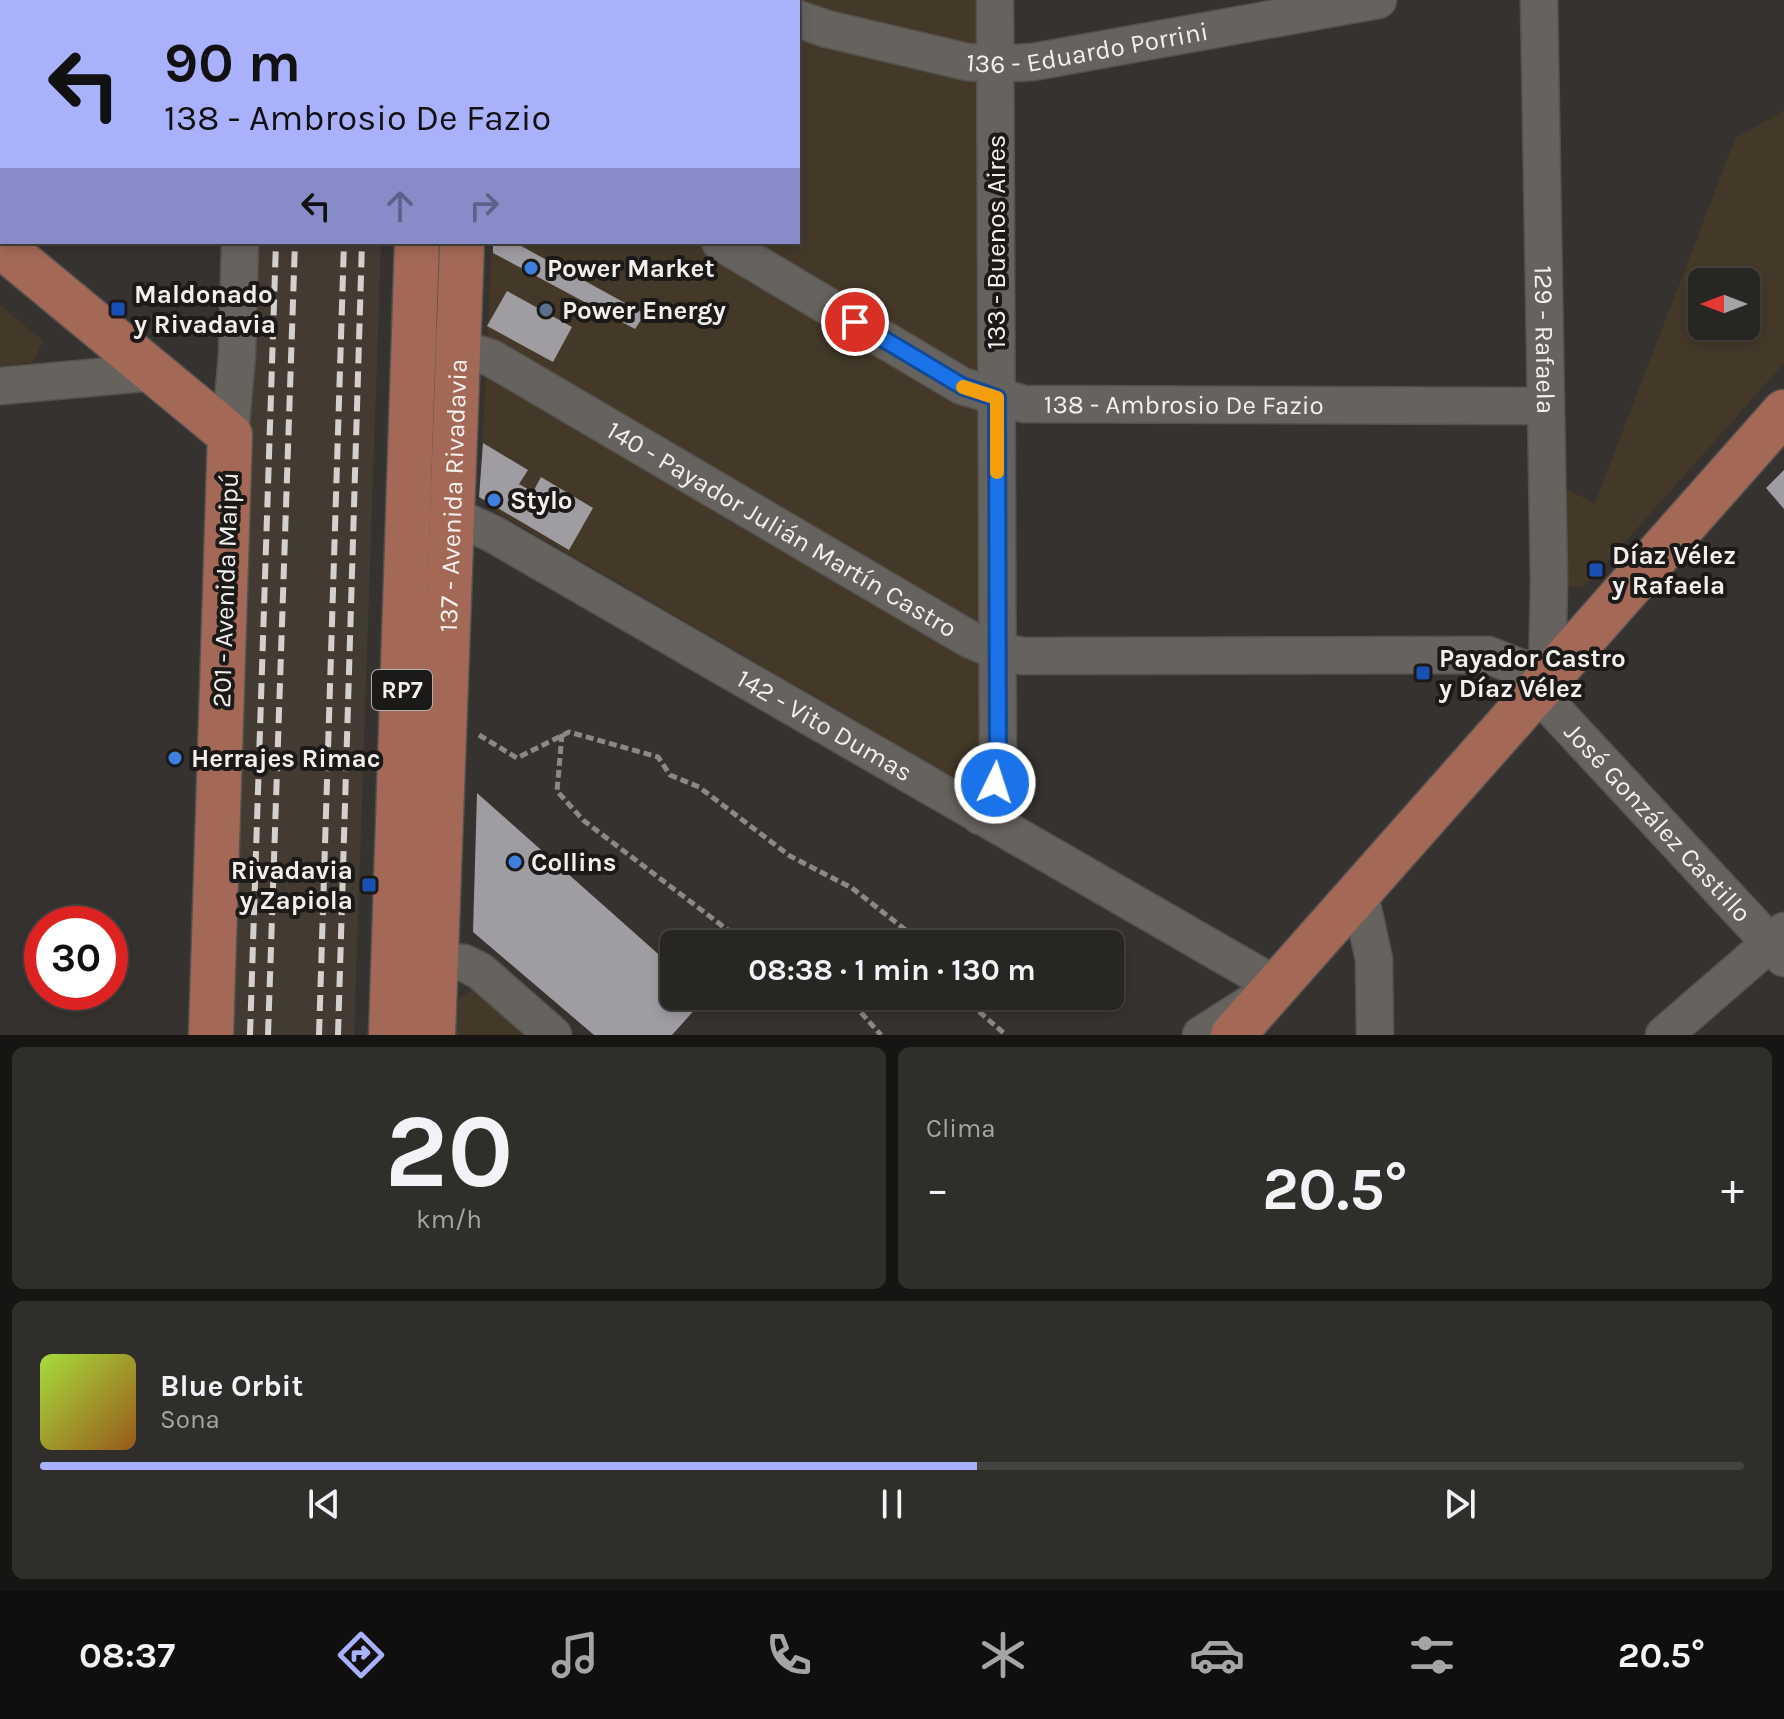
<!DOCTYPE html>
<html lang="es">
<head>
<meta charset="utf-8">
<style>
	body { margin:0; font-family:Karla,sans-serif; background:#302e2b; color:#f1f3f6; height:100vh; display:flex; flex-direction:column; font-size:30px; white-space:nowrap }
	* { box-sizing:border-box; margin:0 }
	p { font-size:26px; color:#a5a5a6 }
	.icon { flex:none; width:44px; height:44px; fill:none; stroke:currentColor; stroke-width:2; stroke-linecap:round; stroke-linejoin:round }
	.map { position:relative; height:1035px; overflow:hidden }
	.panel { display:flex; flex-direction:column; gap:12px; padding:12px; background:#161513; flex:1 }
	.panel>* { flex:none }
	.banner { position:absolute; left:0px; top:0px; width:800px; height:244px; box-shadow:0 4px 12px #0003,0 0 0 2px #444341; background:#a9b0fc; color:#111; overflow:hidden }
	.needle { width:52px; rotate:270deg }
	.fabs { position:absolute; left:1688px; top:268px; display:grid; gap:16px }
	.fabs a { display:grid; place-items:center; width:72px; height:72px; border-radius:12px; background:#282623; box-shadow:0 4px 12px #0003,0 0 0 2px #444341; font-size:40px }
	.speed { position:absolute; left:24px; top:906px; display:flex; gap:16px; font-size:40px; font-weight:700; text-align:center }
	.speed>* { display:grid; place-content:center; width:104px; height:104px; border-radius:50%; background:#282623; box-shadow:0 4px 12px #0003,0 0 0 2px #444341; line-height:1 }
	.speed .limit { border:12px solid #d22; background:#fff; color:#111 }
	.pin { position:absolute; display:grid; place-items:center; width:68px; height:68px; color:#fff; margin:-34px; border:4px solid #fff; border-radius:50%; box-shadow:0 2px 8px #0007 }
	.me { position:absolute; width:88px; margin:-44px; rotate:4deg; stroke-linejoin:round; filter:drop-shadow(0 0 6px #0008) }
	.turn { display:flex; align-items:center; gap:28px; height:168px; padding:0 32px; font-size:36px }
	.turn .icon { width:104px; height:104px; stroke-width:2.5 }
	.turn b { display:block; font-size:56px; line-height:68px }
	.lanes { display:flex; align-items:center; height:76px; padding:0 32px; background:#0003; justify-content:center; gap:40px; direction:ltr }
	.lanes .off { opacity:.35 }
	.big { font-size:60px; font-weight:700; line-height:1.1 }
	.panel .widget { flex:1; display:flex; flex-direction:column; justify-content:center; gap:12px; min-width:0; padding:0 28px; border-radius:12px; background:#302e2b }
	.panel .dial { align-items:center; gap:0 }
	.dial b { font-size:104px; line-height:1 }
	.song { display:flex; align-items:center; gap:24px }
	.cover { width:96px; height:96px; border-radius:12px; background:linear-gradient(135deg,hsl(80 70% 55%),hsl(30 70% 35%)) }
	.played { height:8px; border-radius:4px; background:linear-gradient(90deg,#a9b0fc 55%,#444341 55%) }
	.keys { display:flex; justify-content:space-around; direction:ltr }
	.heat { display:flex; justify-content:space-between; align-items:center; font-size:44px; direction:ltr }
	.panel .tiles { flex:1; display:grid; gap:12px; grid-template-columns:1fr 1fr }
	.widget:last-child { grid-column:span 2 }
	.trip { position:absolute; left:660px; top:930px; width:464px; height:80px; border-radius:12px; background:#282623; box-shadow:0 4px 12px #0003,0 0 0 2px #444341; font-weight:700; line-height:80px; text-align:center }
	.tab-bar { display:flex; height:128px; justify-content:space-around; align-items:center; background:#100f0e; color:#a5a5a6 }
	.tab-bar .icon { width:56px; height:56px }
	.tab-bar .selected { color:#a9b0fc }
	.tab-bar b { font-size:36px; color:#f1f3f6 }
	.map>svg:first-child { display:block }
	.commercial { fill:#443929; fill-rule:evenodd }
	.built { fill:#433b32 }
	.building { fill:#9f9da2 }
	.lines { fill:none; stroke-linecap:round; stroke-linejoin:round }
	.minor-casing { stroke:#54514f; stroke-width:39 }
	.major-casing { stroke:#54514f; stroke-width:47 }
	.path { stroke:#8c8885; stroke-width:5; stroke-dasharray:8 4; stroke-linecap:butt }
	.minor { stroke:#66625e; stroke-width:36 }
	.major { stroke:#a36956; stroke-width:44 }
	.rail { stroke:#d3d0ce; stroke-width:6; stroke-dasharray:16 8; stroke-linecap:butt }
	.route-casing { stroke:#114b97; stroke-width:20 }
	.route { stroke:#1a73e8; stroke-width:14 }
	.slow { stroke:#f59e0b; stroke-width:14 }
	.shop-dot { fill:#3f7fe0; stroke:#1c1a19; stroke-width:3 }
	.transit-dot { fill:#1a4fb4; stroke:#1c1a19; stroke-width:3 }
	.service-dot { fill:#5c6f8a; stroke:#1c1a19; stroke-width:3 }
	.labels { text-anchor:middle; stroke-width:8; stroke-linejoin:round; paint-order:stroke }
	.shield { fill:#1c1a19; stroke:#b2afad; stroke-width:2 }
	.shield-label { font-size:24px; font-weight:bold; fill:#f2efed }
	.street-label { font-size:26px; fill:#f2efed; stroke:#1c1a19 }
	.poi-label { font-size:26px; font-weight:bold; fill:#f2efed; stroke:#1c1a19; text-anchor:start }
</style>
</head>
<body>
<div class="map">
<svg width="1784" height="1035" viewBox="0 0 1784 1035">
	<rect width="100%" height="100%" fill="#36322f"/>
	<path class="commercial" d="M504,0h477l6,768 -18,18 -479,-278 -10,-10 12,-256h306v-240h-295z
		M1784,111v252l-192,216 -9,8h-11l-7,-5 -3,-94 33,15 141,-366zM1702,282h44v44h-44z
		M0,305l43,36 -10,21 -33,4z
		M474,990l7,3 45,42h-70l1,-32 4,-7z"/>
	<path class="built" d="M253,242h128l-27,793h-125z"/>
	<path class="building" d="M493,242h21l131,72 -10,15 -142,-76z
		M507,291l65,36 -19,35 -66,-36z
		M483,443l45,27 -9,14 14,8 8,-15 52,31 -24,42 -90,-53z
		M1784,470v39l-18,-21z
		M477,793l197,175v28h33l-35,39h-78l-121,-103z"/>
	<g class="lines">
		<g class="minor-casing">
			<g id="minor">
				<path d="M752,0l4,2"/>
				<path id="s1" d="M1539,0l10,582 -2,96 6,31 231,249"/>
				<path d="M246,2v-2"/>
				<path id="s2" d="M798,19l29,10 140,33 29,2 37,-2 345,-62"/>
				<path id="s3" d="M720,242l242,144 62,18 522,2"/>
				<path id="s4" d="M434,347l24,1 33,10 478,281 28,12 26,5 465,-1 59,23"/>
				<path d="M0,386l155,-14"/>
				<path d="M230,435l7,-80 3,-113"/>
				<path id="s5" d="M454,516l39,18 784,452"/>
				<path d="M980,816l18,-44 -3,-772"/>
				<path d="M1359,891l15,68 1,76"/>
				<path d="M409,960l55,3 16,8 73,64"/>
				<path d="M1201,1035l52,-33"/>
				<path d="M1664,1035l120,-104"/>
			</g>
		</g>
		<g class="major-casing">
			<g id="major">
				<path d="M428,2l1,-2"/>
				<path d="M469,2v-2"/>
				<path d="M0,245l230,190 -19,600"/>
				<path d="M391,1035l26,-793"/>
				<path id="s6" d="M433,1035l29,-793"/>
				<path d="M1233,1035l551,-623"/>
			</g>
		</g>
		<path class="path" d="M562,734l-5,57 26,29 150,114 19,10
			M479,735l38,23 52,-26 89,25 12,18 29,12 91,69 62,32 55,43 10,13
			M844,996l6,4 31,35
			M961,996l45,39"/>
		<use href="#minor" class="minor"/>
		<use href="#major" class="major"/>
		<path class="rail" d="M284,2v-2
			M303,2v-2
			M352,2v-2
			M369,2v-2
			M250,1035l26,-793
			M268,1035l27,-793
			M319,1035l25,-793
			M338,1035l24,-793"/>
	</g>
	<g class="lines">
		<g class="route-casing">
			<path id="route" d="M855,322l107,64 35,12 1,374 -3,11"/>
		</g>
		<use href="#route" class="route"/>
		<path class="slow" d="M963,387l34,11v74"/>
	</g>
	<g class="shop-dot">
		<circle cx="531" cy="268" r="8"/>
		<circle cx="494" cy="500" r="8"/>
		<circle cx="175" cy="758" r="8"/>
		<circle cx="515" cy="862" r="8"/>
	</g>
	<g class="transit-dot">
		<rect x="110" y="301" width="16" height="16" rx="4"/>
		<rect x="1588" y="562" width="16" height="16" rx="4"/>
		<rect x="1415" y="665" width="16" height="16" rx="4"/>
		<rect x="361" y="877" width="16" height="16" rx="4"/>
	</g>
	<circle class="service-dot" cx="546" cy="310" r="8"/>
	<g class="labels">
		<rect class="shield" x="372" y="670" width="60" height="40" rx="6"/>
		<g class="shield-label">
			<text x="402" y="698">RP7</text>
		</g>
		<g class="street-label">
			<text dy="9" stroke="none"><textPath href="#s2" startOffset="296">136 - Eduardo Porrini</textPath></text>
			<text transform="translate(996 242) rotate(-90)" y="9">133 - Buenos Aires</text>
			<text dy="9" stroke="none"><textPath href="#s1" startOffset="340">129 - Rafaela</textPath></text>
			<text dy="9" stroke="none"><textPath href="#s3" startOffset="506">138 - Ambrosio De Fazio</textPath></text>
			<text dy="9" stroke="none"><textPath href="#s6" startOffset="540">137 - Avenida Rivadavia</textPath></text>
			<text dy="9" stroke="none"><textPath href="#s4" startOffset="396">140 - Payador Julián Martín Castro</textPath></text>
			<text transform="translate(225 590) rotate(-88)" y="9">201 - Avenida Maipú</text>
			<text dy="9" stroke="none"><textPath href="#s5" startOffset="426">142 - Vito Dumas</textPath></text>
			<text dy="9" stroke="none"><textPath href="#s1" startOffset="864">José González Castillo</textPath></text>
		</g>
		<g class="poi-label">
			<text x="547" y="277">Power Market</text>
			<text x="134" y="303">Maldonado<tspan x="134" dy="30">y Rivadavia</tspan></text>
			<text x="562" y="319">Power Energy</text>
			<text x="510" y="509">Stylo</text>
			<text x="1612" y="564">Díaz Vélez<tspan x="1612" dy="30">y Rafaela</tspan></text>
			<text x="1439" y="667">Payador Castro<tspan x="1439" dy="30">y Díaz Vélez</tspan></text>
			<text x="191" y="767">Herrajes Rimac</text>
			<text x="531" y="871">Collins</text>
			<text x="353" y="879" text-anchor="end">Rivadavia<tspan x="353" dy="30">y Zapiola</tspan></text>
		</g>
	</g>
</svg>
<div class="fabs">
<a><svg class="needle" viewBox="-14 -14 28 28"><path d="M0-13l5 13h-10z" fill="#e53935"/><path d="M0 13l5-13h-10z" fill="#a5a5a6"/></svg></a>
</div>
<div class="speed"><div class="limit">30</div></div>
<div class="pin" style="left:855px;top:322px;background:#d93025"><svg class="icon" aria-label="arrive" viewBox="0 0 24 24"><path d="M6 21V4h12l-3 4 3 4H6"/></svg></div>
<svg class="me" style="left:995px;top:783px" viewBox="-20 -20 40 40"><circle r="17" fill="#1a73e8" stroke="#fff" stroke-width="3"/><path d="M0-11L8 9 0 5-8 9z" fill="#fff"/></svg>
<div class="trip">08:38 · 1 min · 130 m</div>
<div class="banner">
<div class="turn"><svg class="icon" aria-label="left" viewBox="0 0 24 24"><path d="M17 20v-9H6M10 6l-5 5 5 5"/></svg><div><b>90 m</b>138 - Ambrosio De Fazio</div></div>
<div class="lanes"><svg class="icon" aria-label="left" viewBox="0 0 24 24"><path d="M17 20v-9H6M10 6l-5 5 5 5"/></svg><svg class="icon off" aria-label="ahead" viewBox="0 0 24 24"><path d="M12 20V5M6 11l6-6 6 6"/></svg><svg class="icon off" aria-label="right" viewBox="0 0 24 24"><path d="M7 20v-9h11M14 6l5 5-5 5"/></svg></div>
</div>
</div>
<section class="panel">
<div class="tiles">
<div class="widget dial"><b>20</b><p>km/h</p></div>
<div class="widget"><p>Clima</p>
<div class="heat"><a>−</a><b class="big">20.5°</b><a>+</a></div>
</div>
<div class="widget">
<div class="song"><i class="cover"></i><div><b>Blue Orbit</b><p>Sona</p></div></div>
<div class="played"></div>
<div class="keys"><svg class="icon" aria-label="previous" viewBox="0 0 24 24"><path d="M18 5L8 12l10 7zM5 5v14"/></svg><svg class="icon" aria-label="pause" viewBox="0 0 24 24"><path d="M8 5v14M16 5v14"/></svg><svg class="icon" aria-label="next" viewBox="0 0 24 24"><path d="M6 5l10 7-10 7zM19 5v14"/></svg></div>
</div>
</div>
</section>
<nav class="tab-bar">
<b>08:37</b>
<svg class="icon selected" aria-label="directions" viewBox="0 0 24 24"><path d="M12 3l9 9-9 9-9-9zM9 14v-3h6M13 9l2 2-2 2"/></svg>
<svg class="icon" aria-label="music" viewBox="0 0 24 24"><path d="M9 18V5l10-2v13"/><circle cx="6" cy="18" r="3"/><circle cx="16" cy="16" r="3"/></svg>
<svg class="icon" aria-label="phone" viewBox="0 0 24 24"><path d="M5 4h4l2 5-3 2q2 4 5 5l2-3 5 2v4C11 20 4 13 5 4z"/></svg>
<svg class="icon" aria-label="climate" viewBox="0 0 24 24"><path d="M12 3v18M4 7l16 10M4 17L20 7"/></svg>
<svg class="icon" aria-label="car" viewBox="0 0 24 24"><path d="M5 17H2v-5l4-1 3-4h7l3 4 3 1v5h-3M9 17h6M6 11h13"/><circle cx="7" cy="17" r="2"/><circle cx="17" cy="17" r="2"/></svg>
<svg class="icon" aria-label="filters" viewBox="0 0 24 24"><path d="M4 7h16M4 17h16"/><circle cx="9" cy="7" r="2"/><circle cx="15" cy="17" r="2"/></svg>
<b>20.5°</b>
</nav>
</body>
</html>
